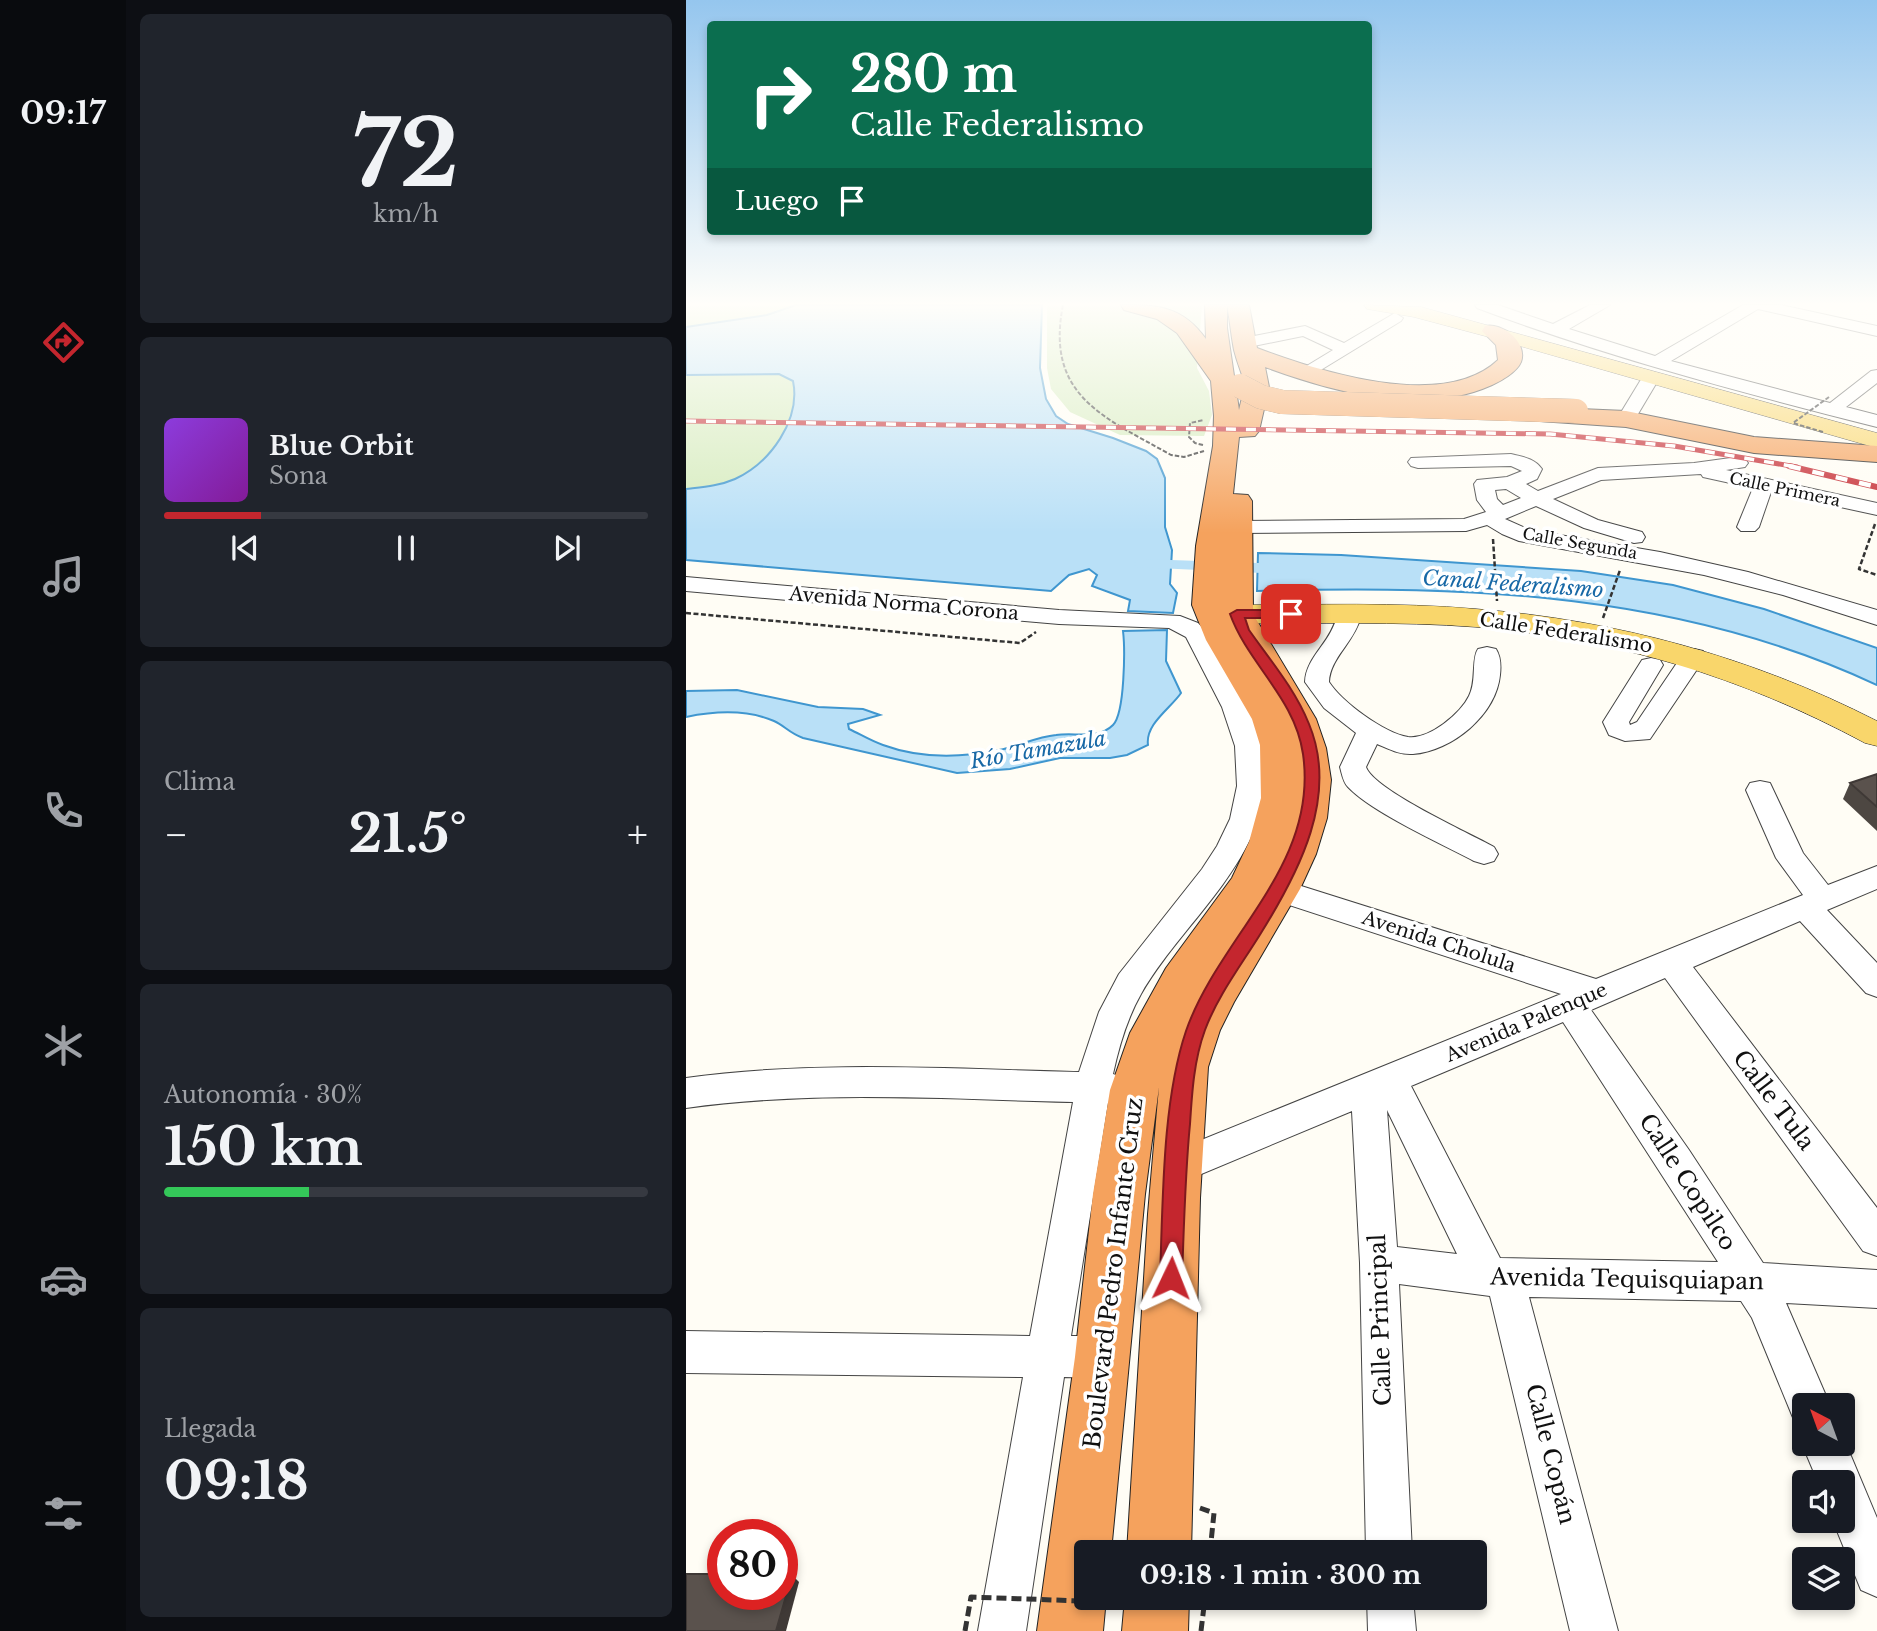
<!DOCTYPE html>
<html lang="es">
<head>
<meta charset="utf-8">
<style>
	body { margin:0; font-family:"Libre Baskerville",serif; background:#20242c; color:#f1f3f6; height:100vh; display:flex; flex-direction:column; font-size:26px; white-space:nowrap }
	* { box-sizing:border-box; margin:0 }
	p { font-size:23px; color:#9ea1a6 }
	.icon { flex:none; width:38px; height:38px; fill:none; stroke:currentColor; stroke-width:2; stroke-linecap:round; stroke-linejoin:round }
	.map { position:relative; flex:1; overflow:hidden }
	.panel { display:flex; flex-direction:column; gap:14px; padding:14px; background:#0d0f14; width:560px }
	.panel>* { flex:none }
	.guide { position:absolute; left:21px; top:21px; width:665px; height:214px; border-radius:7px; box-shadow:0 4px 10px #0003; background:#0b6e4f; color:#fff; overflow:hidden }
	.needle { width:46px; rotate:319deg }
	.fabs { position:absolute; left:1106px; top:1393px; display:grid; gap:14px }
	.fabs a { display:grid; place-items:center; width:63px; height:63px; border-radius:7px; background:#171b24; box-shadow:0 4px 10px #0003; font-size:35px }
	.speed { position:absolute; left:21px; top:1519px; display:flex; gap:14px; font-size:35px; font-weight:700; text-align:center }
	.speed>* { display:grid; place-content:center; width:91px; height:91px; border-radius:50%; background:#171b24; box-shadow:0 4px 10px #0003; line-height:1 }
	.speed .limit { border:10px solid #d22; background:#fff; color:#111 }
	.pin { position:absolute; display:grid; place-items:center; width:60px; height:60px; color:#fff; margin:-30px; border-radius:14px; box-shadow:0 4px 10px #0006 }
	.me { position:absolute; width:77px; margin:-38px; rotate:2deg; stroke-linejoin:round; filter:drop-shadow(0 0 5px #0008) }
	.turn { display:flex; align-items:center; gap:24px; height:147px; padding:0 28px; font-size:32px }
	.turn .icon { width:91px; height:91px; stroke-width:2.5 }
	.turn b { display:block; font-size:49px; line-height:60px }
	.then { display:flex; align-items:center; height:66px; padding:0 28px; background:#0003; gap:14px; font-size:26px }
	.big { font-size:52px; font-weight:700; line-height:1.1 }
	.panel .card { flex:1; display:flex; flex-direction:column; justify-content:center; gap:10px; min-width:0; padding:0 24px; border-radius:10px; background:#20242c }
	.panel .dial { align-items:center; gap:0 }
	.dial b { font-size:91px; line-height:1 }
	.song { display:flex; align-items:center; gap:21px }
	.cover { width:84px; height:84px; border-radius:10px; background:linear-gradient(135deg,hsl(270 70% 55%),hsl(290 70% 35%)) }
	.played { height:7px; border-radius:4px; background:linear-gradient(90deg,#c4262e 20%,#363941 20%) }
	.keys { display:flex; justify-content:space-around; direction:ltr }
	.heat { display:flex; justify-content:space-between; align-items:center; font-size:38px; direction:ltr }
	.charge { height:10px; border-radius:5px; background:linear-gradient(90deg,#34c759 30%,#363941 0) }
	.trip { position:absolute; left:388px; top:1540px; width:413px; height:70px; border-radius:7px; background:#171b24; box-shadow:0 4px 10px #0003; font-weight:700; line-height:70px; text-align:center }
	main { display:flex; flex:1; min-height:0 }
	.tabs { display:flex; flex-direction:column; width:126px; justify-content:space-around; align-items:center; background:#090b0e; color:#9ea1a6 }
	.tabs .icon { width:49px; height:49px }
	.tabs .current { color:#c4262e }
	.tabs b { font-size:32px; color:#f1f3f6 }
	.map>svg:first-child { display:block }
	.green { fill:#d5ebbd }
	.water { fill:#b9e0f7; stroke:#3f96cf; stroke-width:2 }
	.lines { fill:none; stroke-linecap:round; stroke-linejoin:round }
	.canal { fill:#b9e0f7; fill-rule:evenodd }
	.minor-casing { stroke:#444; stroke-width:2 }
	.major-casing { stroke:#222; stroke-width:1 }
	.highway-casing { stroke:#222; stroke-width:2 }
	.path-far2 { stroke:#333; stroke-width:2; stroke-dasharray:4.5 2; stroke-linecap:butt }
	.path-far1 { stroke:#333; stroke-width:2.5; stroke-dasharray:5 2.5; stroke-linecap:butt }
	.path { stroke:#333; stroke-width:5; stroke-dasharray:10 5; stroke-linecap:butt }
	.minor { fill:#fff; fill-rule:evenodd }
	.major { fill:#f9d66b; fill-rule:evenodd }
	.highway { fill:#f5a25d; fill-rule:evenodd }
	.rail-far1-casing { stroke:#c4262e; stroke-width:5 }
	.rail-casing { stroke:#c4262e; stroke-width:6 }
	.rail-far1 { stroke:#fff; stroke-width:3.5; stroke-dasharray:10; stroke-linecap:butt }
	.rail { stroke:#fff; stroke-width:4.5; stroke-dasharray:12; stroke-linecap:butt }
	.highway-bridge-casing { stroke:#222; stroke-width:24; stroke-linecap:butt }
	.path-bridge-far1 { stroke:#333; stroke-width:2; stroke-dasharray:4.5 2; stroke-linecap:butt }
	.path-bridge { stroke:#333; stroke-width:5; stroke-dasharray:10 5; stroke-linecap:butt }
	.highway-bridge { stroke:#f5a25d; stroke-width:24 }
	.wall { fill:#4d4742 }
	.shaded-wall { fill:#3f3936 }
	.building { fill:#5a524d; stroke:#3f3936; stroke-width:2 }
	.route { fill:#c4262e; stroke:#7f191e; stroke-width:2 }
	.labels { text-anchor:middle; stroke-width:7; stroke-linejoin:round; paint-order:stroke }
	.far-street-label { font-size:16px; fill:#111; stroke:#fff }
	.street-label { font-size:19px; fill:#111; stroke:#fff }
	.water-label { font-size:21px; font-style:italic; fill:#1768a6; stroke:#fff }
	.near-street-label { font-size:23px; fill:#111; stroke:#fff }
</style>
</head>
<body>
<main>
<nav class="tabs">
<b>09:17</b>
<svg class="icon current" aria-label="directions" viewBox="0 0 24 24"><path d="M12 3l9 9-9 9-9-9zM9 14v-3h6M13 9l2 2-2 2"/></svg>
<svg class="icon" aria-label="music" viewBox="0 0 24 24"><path d="M9 18V5l10-2v13"/><circle cx="6" cy="18" r="3"/><circle cx="16" cy="16" r="3"/></svg>
<svg class="icon" aria-label="phone" viewBox="0 0 24 24"><path d="M5 4h4l2 5-3 2q2 4 5 5l2-3 5 2v4C11 20 4 13 5 4z"/></svg>
<svg class="icon" aria-label="climate" viewBox="0 0 24 24"><path d="M12 3v18M4 7l16 10M4 17L20 7"/></svg>
<svg class="icon" aria-label="car" viewBox="0 0 24 24"><path d="M5 17H2v-5l4-1 3-4h7l3 4 3 1v5h-3M9 17h6M6 11h13"/><circle cx="7" cy="17" r="2"/><circle cx="17" cy="17" r="2"/></svg>
<svg class="icon" aria-label="filters" viewBox="0 0 24 24"><path d="M4 7h16M4 17h16"/><circle cx="9" cy="7" r="2"/><circle cx="15" cy="17" r="2"/></svg>
</nav>
<section class="panel">
<div class="card dial"><b>72</b><p>km/h</p></div>
<div class="card">
<div class="song"><i class="cover"></i><div><b>Blue Orbit</b><p>Sona</p></div></div>
<div class="played"></div>
<div class="keys"><svg class="icon" aria-label="previous" viewBox="0 0 24 24"><path d="M18 5L8 12l10 7zM5 5v14"/></svg><svg class="icon" aria-label="pause" viewBox="0 0 24 24"><path d="M8 5v14M16 5v14"/></svg><svg class="icon" aria-label="next" viewBox="0 0 24 24"><path d="M6 5l10 7-10 7zM19 5v14"/></svg></div>
</div>
<div class="card"><p>Clima</p>
<div class="heat"><a>−</a><b class="big">21.5°</b><a>+</a></div>
</div>
<div class="card"><p>Autonomía · 30%</p><b class="big">150 km</b><div class="charge"></div></div>
<div class="card"><p>Llegada</p><b class="big">09:18</b></div>
</section>
<div class="map">
<svg width="1191" height="1631" viewBox="0 0 1191 1631">
	<rect width="100%" height="100%" fill="#fffdf5"/>
	<path class="green" d="M0,305h110l-29,10 -81,12z
		M361,305h155l-5,63 12,23 3,24 -8,21 -84,-1 -50,-23 -19,-23 -4,-21z
		M62,373l31,1 14,7c8,39 -23,82 -58,98 -16,7 -32,8 -49,10v-114z"/>
	<path class="water" d="M110,305h246l-2,63 6,31 10,17 12,8 45,14 33,13 11,8 8,19v49l7,23 -2,34 7,9 -4,20 -45,-2 2,-11 -38,-14 5,-11 -8,-6 -20,6 -18,16 -365,-31v-71c17,-2 33,-3 49,-10 35,-16 66,-59 58,-98l-14,-7 -93,1v-48l81,-12z
		M572,553l83,2 240,16 92,14 91,24 113,39v37c-196,-92 -407,-100 -620,-94z
		M481,630l-1,31 15,32c-10,15 -36,31 -33,52l-21,10 -17,3h-50l-50,11 -53,4 -154,-35c-14,-5 -18,-12 -29,-17 -28,-12 -59,-10 -88,-4v-26l51,-1 81,17 45,2 17,6 -32,9 1,5c11,5 22,12 34,16 38,14 77,13 116,5 20,-4 37,-13 57,-15 19,-3 42,5 57,-10 12,-12 12,-77 10,-94z"/>
	<g class="lines">
		<path class="canal" d="M456,559l143,5 8,5 -8,5 -149,-7 -2,-3 2,-3z"/>
		<g class="minor-casing">
			<path id="minor" d="M789,305h23l55,19 37,-19h20l-41,24 86,27 88,-51h38l96,21v10l-119,-27 -87,52 159,42 41,-32 6,-1v13l-31,24 31,8v12c-134,-34 -270,-70 -400,-119z
				M709,313l8,5 -2,3 -95,58 -6,-1 -3,-4 3,-4 33,-20 -30,-14 -59,12 -8,-5 8,-5 61,-12 39,17z
				M965,372l9,5 -25,42 -2,4h-14l-2,-4 28,-46z
				M825,454c12,3 23,4 31,15l-5,10 -11,5 12,7 60,-23 96,-5 44,-6 7,2 3,4 -3,4 -19,3 151,33v12l-106,-23 -12,35 -4,4h-14l-4,-4 16,-39 -50,-11 -2,-3 -100,6 -48,19 45,21 44,12 3,5 -3,5 -8,1 -50,-15 -48,-22 -31,13 25,11 130,22 88,20 129,38v15l-94,-30 -79,-20 -185,-34 -17,-7 -15,-9 -21,6 -229,2 -7,-2 -4,-4 4,-4 7,-2 227,-2 22,-7 -9,-12 -3,-16 3,-4 30,-3 15,-6 -11,-5 -93,2 -7,-2 -3,-4 3,-4zM820,489l15,9 -18,7 -6,-6 -2,-9z
				M0,577l373,33 121,6 18,7 10,11c19,35 43,70 53,110 26,102 -76,172 -120,250 -14,25 -22,52 -28,80l10,3 5,11 -5,11 -15,4 -37,233h32l15,6 6,15 -6,15 -15,6 -39,-1 -38,254h-48l45,-254 -337,-4v-42l344,5 43,-234c-129,-3 -259,-12 -387,6v-30c130,-18 262,-9 393,-6l20,-60 20,-38 83,-105 15,-23 13,-27 7,-33 -2,-40 -13,-39 -36,-70 -17,-9 -110,-4 -373,-33z
				M659,608l8,2 7,9c-6,23 -30,39 -31,63 13,20 55,51 79,55 21,3 53,-24 61,-41 8,-15 2,-37 9,-47l9,-2 9,2c5,8 5,17 4,26 -4,40 -48,76 -87,79 -13,1 -24,-5 -36,-10l-11,23c8,23 103,66 128,80l4,7 -4,7 -10,3 -10,-3c-34,-18 -101,-48 -126,-74 -5,-5 -6,-13 -8,-20l16,-34 -32,-25 -19,-26c1,-25 25,-39 31,-63l-3,-4 4,-5z
				M1008,649l9,2 3,5 -56,83 -25,2 -16,-6 -6,-13 39,-62 9,-2 9,2 3,5 -34,57 1,3 7,-3 48,-71z
				M1074,781l10,2 33,70 25,32 49,-19v23l-50,21 50,53v34l-11,-4 -66,-72 -107,46 184,241v48l-14,-5 -198,-273 -74,32 98,140 74,113 114,7v38l-91,-5 44,102h-26v19l-10,-4 -42,-102 -11,-17 -212,-4 89,334h-48l-80,-335 -91,-12 13,268h-46l-6,-289 -8,-152 -177,74 -13,-5 -5,-12 5,-12 399,-162 -293,-96 -4,-8 4,-8 11,-3 317,100 207,-84 -27,-37 -30,-68 4,-7zM877,1022l155,240 -218,-4 -89,-172zM701,1110l70,144 -60,-7z
				M1157,1437l34,81v79l-16,-7 -28,-69h10v-39h-25l-16,-38 2,-5v5h39z
				M681,1598h46l3,33h-48z"/>
		</g>
		<g class="major-casing">
			<path id="major" d="M678,305l57,2 456,126v15l-392,-112 -71,-19 -47,-8z
				M551,605c80,0 160,-3 239,4 140,11 276,48 401,112v25l-12,-3c-125,-67 -248,-104 -389,-116 -79,-6 -159,-3 -239,-4l-11,-3 -4,-6 4,-6z"/>
		</g>
		<g class="highway-casing">
			<path id="highway" d="M435,305c38,0 61,1 85,34l-1,-34h22v23l12,82c9,-35 3,-29 -5,-60 -3,-15 -4,-30 -7,-45h22l8,43c61,23 186,64 241,12l-2,-15 -14,-14 3,-5c17,-4 43,16 36,36 -4,10 -20,19 -29,23 -71,32 -159,7 -227,-18l4,20 -10,44 -4,5 -16,1 -6,57 15,1 4,6 1,113 63,105 10,29 5,32 -4,38 -11,36 -16,35 -66,113 -14,28 -12,37 -8,131 -9,354h-64l21,-338 11,-127 -14,107 -34,358h-24v46h19l-3,33h-66l38,-274 18,-163 17,-104 20,-57 36,-65 66,-90 17,-36 12,-44 -1,-53 -8,-26 -46,-79 -14,-35 4,-59 17,-100 1,-30 -3,-35 -34,-48 -20,-14 -33,-9z
				M848,407l92,4 128,26 123,9v16l-123,-9 -128,-26 -101,-7 -4,-5 4,-5z
				M439,1598h64l-1,33h-66z"/>
		</g>
		<path class="path-far2" d="M377,305c-18,91 41,112 108,150l13,2 20,-6
			M517,445l-8,-2 -6,-6 1,-14 14,-3"/>
		<path class="path-far1" d="M1189,524l-16,45 18,6
			M807,539l4,62
			M0,613l334,30 16,-11
			M917,618l17,-48"/>
		<path class="path" d="M514,1508l14,5 -4,39
			M515,1631l4,-33"/>
		<use href="#minor" class="minor"/>
		<use href="#major" class="major"/>
		<use href="#highway" class="highway"/>
		<g class="rail-far1-casing">
			<path id="rail-far1" d="M0,421l864,13 124,12 123,21"/>
		</g>
		<g class="rail-casing">
			<path id="rail" d="M1103,466l88,21"/>
		</g>
		<use href="#rail-far1" class="rail-far1"/>
		<use href="#rail" class="rail"/>
		<g class="highway-bridge-casing">
			<path id="highway-bridge" d="M554,386l21,11 21,5 294,9"/>
		</g>
		<path class="path-bridge-far1" d="M1137,432l-30,-9 36,-26"/>
		<path class="path-bridge" d="M279,1631l6,-34 221,8 1,-7"/>
		<use href="#highway-bridge" class="highway-bridge"/>
	</g>
	<path class="wall" d="M1191,774v57l-34,-32 7,-16z"/>
	<path class="shaded-wall" d="M106,1575l7,7 -13,49h-10z"/>
	<path class="building" d="M1191,774v33l-27,-24z
		M0,1574h37v20h59v-19h10l-16,56h-90z"/>
	<linearGradient id="sky" x2="0" y2="1"><stop stop-color="#95c6ee"/><stop offset="0.57" stop-color="#fffefa"/><stop offset="1" stop-color="#fffefa" stop-opacity="0"/></linearGradient>
	<rect width="1191" height="533" fill="url(#sky)"/>
	<path class="route" d="M551,610h54l6,4 -6,4h-46l4,12c21,30 46,59 60,94 30,72 -10,148 -48,209 -19,31 -43,62 -56,97 -11,30 -13,62 -15,94 -5,51 -6,102 -8,154l-3,8 -8,3 -8,-3 -3,-8c3,-76 2,-176 26,-247 33,-95 133,-165 117,-277 -8,-56 -55,-90 -73,-140z"/>
	<g class="labels">
		<g class="far-street-label">
			<text transform="translate(1099 489) rotate(12)" y="6">Calle Primera</text>
			<text transform="translate(894 543) rotate(10)" y="6">Calle Segunda</text>
		</g>
		<g class="street-label">
			<text transform="translate(218 603) rotate(5)" y="7">Avenida Norma Corona</text>
			<text transform="translate(880 632) rotate(9)" y="7">Calle Federalismo</text>
			<text transform="translate(753 941) rotate(18)" y="7">Avenida Cholula</text>
			<text transform="translate(840 1022) rotate(-23)" y="7">Avenida Palenque</text>
		</g>
		<g class="water-label">
			<text transform="translate(827 584) rotate(4)" y="7">Canal Federalismo</text>
			<text transform="translate(352 750) rotate(-10)" y="7">Río Tamazula</text>
		</g>
		<g class="near-street-label">
			<text transform="translate(1088 1100) rotate(53)" y="8">Calle Tula</text>
			<text transform="translate(1002 1182) rotate(57)" y="8">Calle Copilco</text>
			<text transform="translate(427 1273) rotate(-83)" y="8">Boulevard Pedro Infante Cruz</text>
			<text transform="translate(941 1279) rotate(1)" y="8">Avenida Tequisquiapan</text>
			<text transform="translate(694 1320) rotate(-92)" y="8">Calle Principal</text>
			<text transform="translate(865 1454) rotate(76)" y="8">Calle Copán</text>
		</g>
	</g>
</svg>
<div class="fabs">
<a><svg class="needle" viewBox="-14 -14 28 28"><path d="M0-13l5 13h-10z" fill="#e53935"/><path d="M0 13l5-13h-10z" fill="#9ea1a6"/></svg></a>
<a><svg class="icon" aria-label="sound" viewBox="0 0 24 24"><path d="M4 9h4l5-4v14l-5-4H4zM17 9q2 3 0 6"/></svg></a>
<a><svg class="icon" aria-label="layers" viewBox="0 0 24 24"><path d="M12 4l9 5-9 5-9-5zM3 14l9 5 9-5"/></svg></a>
</div>
<div class="speed"><div class="limit">80</div></div>
<div class="pin" style="left:605px;top:614px;background:#d93025"><svg class="icon" aria-label="arrive" viewBox="0 0 24 24"><path d="M6 21V4h12l-3 4 3 4H6"/></svg></div>
<svg class="me" style="left:485px;top:1278px" viewBox="-20 -20 40 40"><path d="M0-17L14 15 0 8-14 15z" fill="#c4262e" stroke="#fff" stroke-width="4"/></svg>
<div class="trip">09:18 · 1 min · 300 m</div>
<div class="guide">
<div class="turn"><svg class="icon" aria-label="right" viewBox="0 0 24 24"><path d="M7 20v-9h11M14 6l5 5-5 5"/></svg><div><b>280 m</b>Calle Federalismo</div></div>
<div class="then">Luego<svg class="icon" aria-label="arrive" viewBox="0 0 24 24"><path d="M6 21V4h12l-3 4 3 4H6"/></svg></div>
</div>
</div>
</main>
</body>
</html>
